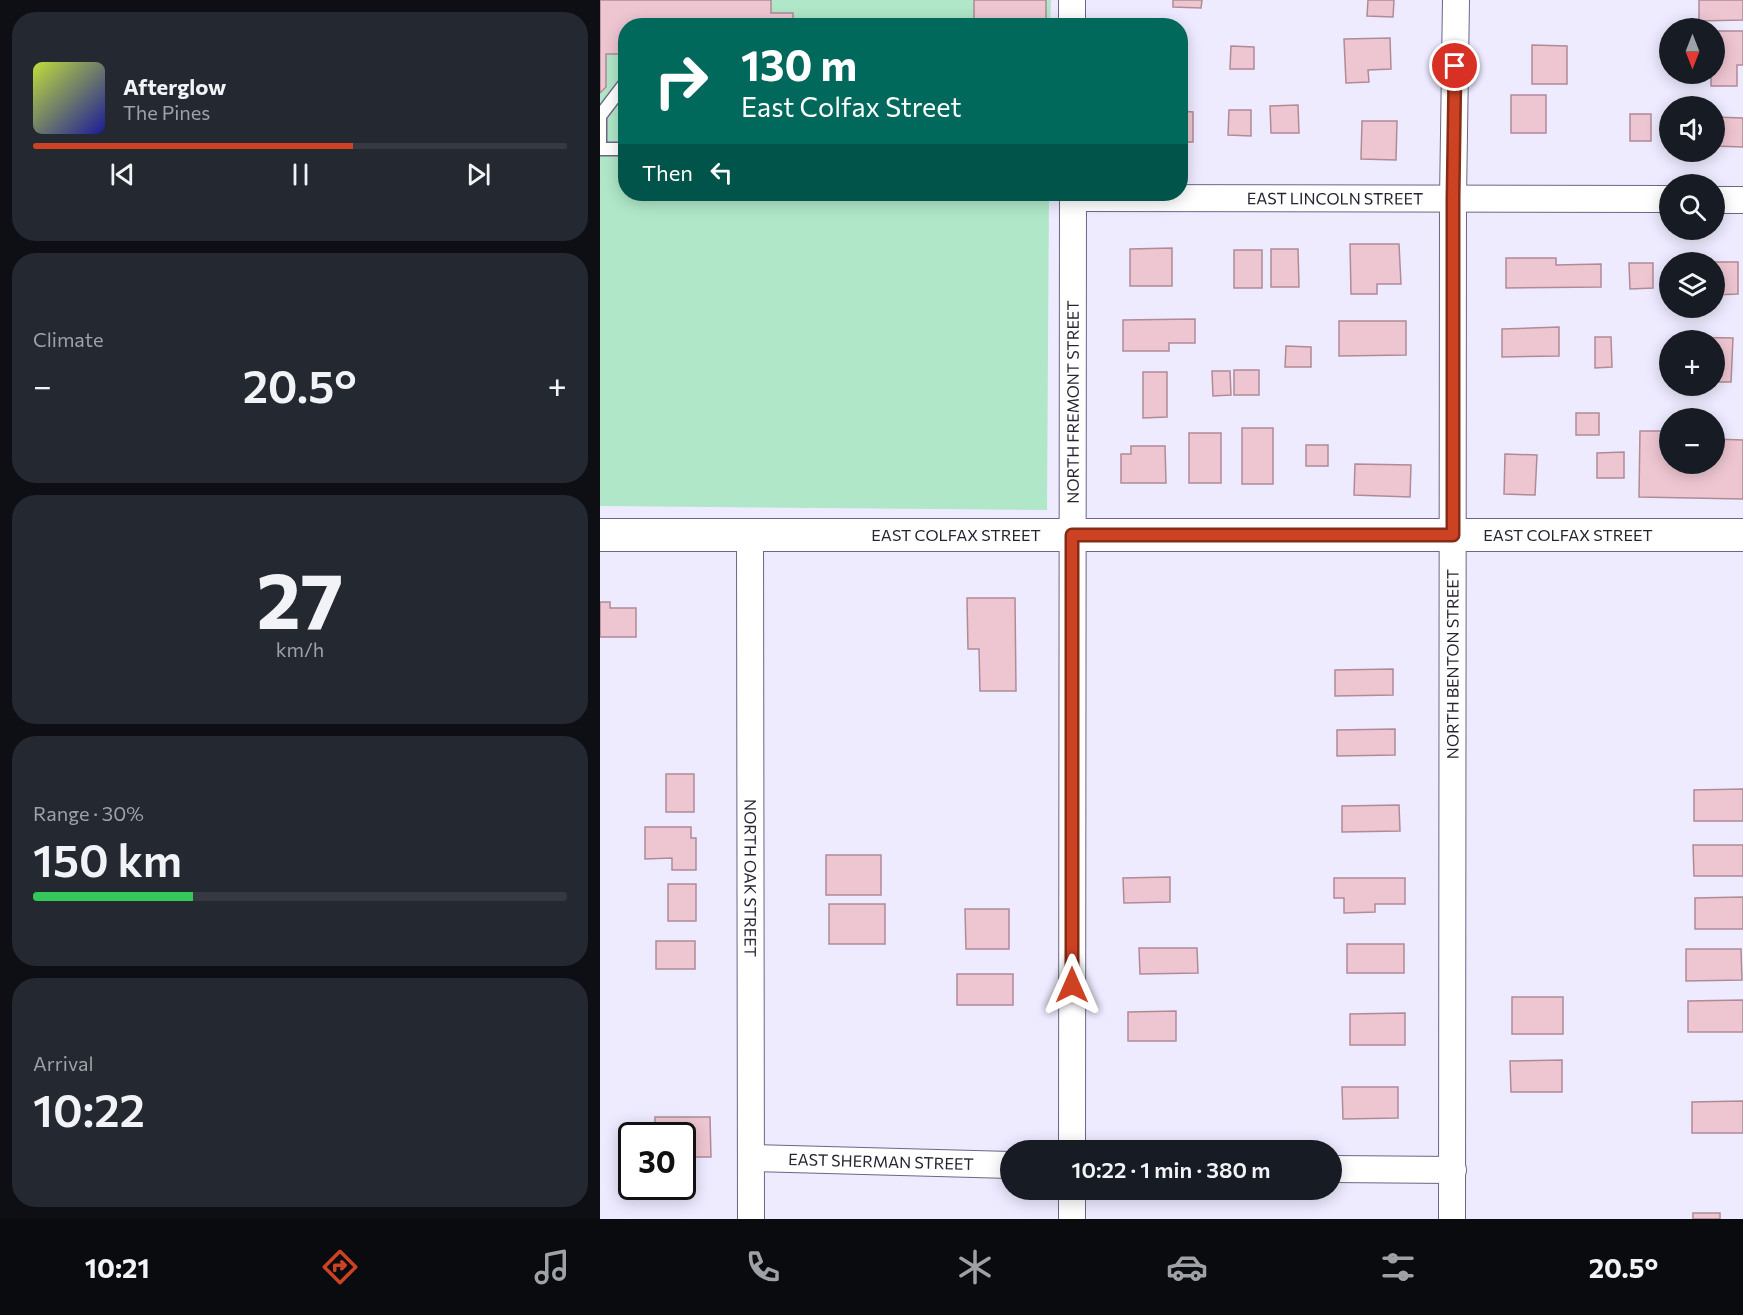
<!DOCTYPE html>
<html lang="en">
<head>
<meta charset="utf-8">
<style>
	body { margin:0; font-family:Commissioner,sans-serif; background:#242831; color:#f1f3f6; height:100vh; display:flex; flex-direction:column; font-size:22px; white-space:nowrap }
	* { box-sizing:border-box; margin:0 }
	p { font-size:20px; color:#9ea1a6 }
	.icon { flex:none; width:33px; height:33px; fill:none; stroke:currentColor; stroke-width:2; stroke-linecap:round; stroke-linejoin:round }
	.map { position:relative; flex:1; overflow:hidden }
	.sheet { display:flex; flex-direction:column; gap:12px; padding:12px; background:#0d0f14; width:600px }
	.sheet>* { flex:none }
	.banner { position:absolute; left:18px; top:18px; width:570px; height:183px; border-radius:24px; box-shadow:0 3px 15px #0003; background:#00695c; color:#fff; overflow:hidden }
	.needle { width:39px; rotate:180deg }
	.fabs { position:absolute; left:1059px; top:18px; display:grid; gap:12px }
	.fabs a { display:grid; place-items:center; width:66px; height:66px; border-radius:50%; background:#171b24; box-shadow:0 3px 15px #0003; font-size:30px }
	.speed { position:absolute; left:18px; top:1122px; display:flex; gap:12px; font-size:30px; font-weight:700; text-align:center }
	.speed>* { display:grid; place-content:center; width:78px; height:78px; border-radius:50%; background:#171b24; box-shadow:0 3px 15px #0003; line-height:1 }
	.speed .limit { border:3px solid #111; border-radius:9px; background:#fff; color:#111 }
	.pin { position:absolute; display:grid; place-items:center; width:51px; height:51px; color:#fff; margin:-26px; border:3px solid #fff; border-radius:50%; box-shadow:0 2px 6px #0007 }
	.me { position:absolute; width:66px; margin:-33px; rotate:0deg; stroke-linejoin:round; filter:drop-shadow(0 0 4px #0008) }
	.turn { display:flex; align-items:center; gap:21px; height:126px; padding:0 24px; font-size:27px }
	.turn .icon { width:78px; height:78px; stroke-width:2.5 }
	.turn b { display:block; font-size:42px; line-height:51px }
	.then { display:flex; align-items:center; height:57px; padding:0 24px; background:#0003; gap:12px; font-size:22px }
	.big { font-size:45px; font-weight:600; line-height:1.1 }
	.sheet .tile { flex:1; display:flex; flex-direction:column; justify-content:center; gap:9px; min-width:0; padding:0 21px; border-radius:24px; background:#242831 }
	.sheet .dial { align-items:center; gap:0 }
	.dial b { font-size:78px; line-height:1 }
	.song { display:flex; align-items:center; gap:18px }
	.cover { width:72px; height:72px; border-radius:9px; background:linear-gradient(135deg,hsl(70 70% 55%),hsl(240 70% 35%)) }
	.played { height:6px; border-radius:3px; background:linear-gradient(90deg,#cc4222 60%,#363941 60%) }
	.keys { display:flex; justify-content:space-around; direction:ltr }
	.heat { display:flex; justify-content:space-between; align-items:center; font-size:33px; direction:ltr }
	.charge { height:9px; border-radius:4px; background:linear-gradient(90deg,#34c759 30%,#363941 0) }
	.trip { position:absolute; left:400px; top:1140px; width:342px; height:60px; border-radius:30px; background:#171b24; box-shadow:0 3px 15px #0003; font-weight:600; line-height:60px; text-align:center }
	.tabs { display:flex; height:96px; justify-content:space-around; align-items:center; background:#090b0e; color:#9ea1a6 }
	.tabs .icon { width:42px; height:42px }
	.tabs .current { color:#cc4222 }
	.tabs b { font-size:27px; color:#f1f3f6 }
	main { display:flex; flex:1; min-height:0 }
	.map>svg:first-child { display:block }
	.green { fill:#b0e7c8 }
	.building { fill:#eec6d2; stroke:#b08b96; stroke-width:1.5 }
	.lines { fill:none; stroke-linecap:round; stroke-linejoin:round }
	.service-casing { stroke:#6d6684; stroke-width:15 }
	.minor-casing { stroke:#6d6684; stroke-width:28 }
	.tertiary-casing { stroke:#6d6684; stroke-width:34 }
	.service { stroke:#fff; stroke-width:12 }
	.minor { stroke:#fff; stroke-width:26 }
	.tertiary { stroke:#fff; stroke-width:32 }
	.route-casing { stroke:#852b16; stroke-width:15 }
	.route { stroke:#cc4222; stroke-width:10 }
	.labels { text-anchor:middle; stroke-width:6; stroke-linejoin:round; paint-order:stroke }
	.street-label { font-size:16px; fill:#272431; stroke:#fbfbfb }
</style>
</head>
<body>
<main>
<section class="sheet">
<div class="tile">
<div class="song"><i class="cover"></i><div><b>Afterglow</b><p>The Pines</p></div></div>
<div class="played"></div>
<div class="keys"><svg class="icon" aria-label="previous" viewBox="0 0 24 24"><path d="M18 5L8 12l10 7zM5 5v14"/></svg><svg class="icon" aria-label="pause" viewBox="0 0 24 24"><path d="M8 5v14M16 5v14"/></svg><svg class="icon" aria-label="next" viewBox="0 0 24 24"><path d="M6 5l10 7-10 7zM19 5v14"/></svg></div>
</div>
<div class="tile"><p>Climate</p>
<div class="heat"><a>−</a><b class="big">20.5°</b><a>+</a></div>
</div>
<div class="tile dial"><b>27</b><p>km/h</p></div>
<div class="tile"><p>Range · 30%</p><b class="big">150 km</b><div class="charge"></div></div>
<div class="tile"><p>Arrival</p><b class="big">10:22</b></div>
</section>
<div class="map">
<svg width="1143" height="1219" viewBox="0 0 1143 1219">
	<rect width="100%" height="100%" fill="#eeeaff"/>
	<path class="green" d="M0,0h451l-1,25 -424,1v168h423l-2,316 -447,-4z"/>
	<path class="building" d="M0,0h171v13h22v13h-167v28h-20v33l-6,6z
		M374,0h72v26h-72z
		M573,0h29l-1,8 -28,-1z
		M768,0h26l-1,17 -26,-1z
		M1099,0h44v20l-44,1z
		M1114,31h29v34h-6v21h-26v-12h3z
		M790,38l1,31 -23,1 1,12 -23,1 -2,-44z
		M932,45l35,1v38h-35z
		M631,46l23,1v22h-24z
		M911,95h35v38h-35z
		M698,105l1,28h-28l-1,-27z
		M629,110h22v26l-23,-1z
		M580,111l13,1v30h-13z
		M1030,114h21v27h-21z
		M1114,117l29,1v29l-29,-1z
		M762,121h35l-1,39 -35,-1z
		M750,244h49l2,40h-24v10h-26z
		M572,248v38h-42v-37z
		M671,249h27l1,38h-28z
		M634,250h28v38h-28z
		M906,258h50v7l45,-1v23l-95,1z
		M1097,262h41v32l-24,1v-33z
		M1029,263h24v25l-23,1z
		M595,319v24h-26v8h-46v-31z
		M739,321h67v34l-67,1z
		M959,327v29l-57,1v-28z
		M995,337h16l1,30 -17,1z
		M1078,337l55,1 -2,44h-17v-42h-36z
		M686,346l25,1v20h-26z
		M634,370h25v25h-25z
		M612,371h18l1,24 -18,1z
		M543,372h24v45l-24,1z
		M976,413h23v22h-23z
		M642,428h31v56h-31z
		M1040,431h30v33h44v-25l29,1v59l-104,-2z
		M589,433h32v50h-32z
		M706,445h22v21h-22z
		M531,446h34l1,37h-45v-29h10z
		M1024,452v26h-27v-25z
		M905,454l32,1 -2,40 -31,-1z
		M755,464l56,1 -1,32 -56,-2z
		M367,598h48l1,93h-36l-1,-42h-11z
		M0,602h10v6h26v29h-36z
		M793,669v26l-58,1v-26z
		M795,729v26l-58,1v-26z
		M66,774h28v38h-28z
		M1143,789v32h-49v-31z
		M799,805l1,26 -58,1v-26z
		M45,827h46v11h5v32h-24v-12l-27,1z
		M1093,845h50v31h-49z
		M226,855h55v40h-55z
		M570,877v25l-46,1 -1,-25z
		M734,878h71v26h-30v8l-31,1v-15h-10z
		M68,884h28v37h-28z
		M1143,897v32h-48v-31z
		M229,904h56v40h-56z
		M365,909h44v40h-43z
		M56,941h39v28h-39z
		M747,944h57v29h-57z
		M539,948h58l1,25 -58,1z
		M1086,949h55l1,31 -56,1z
		M357,974h56v31h-56z
		M912,997h51v37h-51z
		M1143,1000v32h-55v-31z
		M576,1011v30h-48v-29z
		M805,1013v32h-55v-31z
		M962,1060v32h-51l-1,-31z
		M742,1087h56v31l-55,1z
		M1143,1101v32h-51v-31z
		M55,1117h55l1,40h-29v-21h-27z
		M1093,1213h27v6h-27z"/>
	<g class="lines">
		<g class="service-casing">
			<path id="service" d="M26,82l-26,34v33h26"/>
		</g>
		<g class="minor-casing">
			<g id="minor">
				<path d="M472,0v26"/>
				<path id="s1" d="M473,198l597,1"/>
				<path d="M1114,200h29"/>
				<path id="s2" d="M150,536l1,683"/>
				<path id="s3" d="M472,1150l1,-956"/>
				<path id="s4" d="M152,1158l259,7"/>
				<path d="M732,1169l121,1"/>
				<path d="M472,1219v-29"/>
				<path id="s5" d="M852,1219l1,-1020 3,-199"/>
			</g>
		</g>
		<g class="tertiary-casing">
			<g id="tertiary">
				<path id="s6" d="M0,535h1143"/>
			</g>
		</g>
		<use href="#service" class="service"/>
		<use href="#minor" class="minor"/>
		<use href="#tertiary" class="tertiary"/>
	</g>
	<g class="lines">
		<g class="route-casing">
			<path id="route" d="M472,985v-450h381v-336l2,-133"/>
		</g>
		<use href="#route" class="route"/>
	</g>
	<g class="labels">
		<g class="street-label">
			<text dy="6" stroke="none"><textPath href="#s1" startOffset="262">EAST LINCOLN STREET</textPath></text>
			<text dy="6" stroke="none"><textPath href="#s3" startOffset="748">NORTH FREMONT STREET</textPath></text>
			<text dy="6" stroke="none"><textPath href="#s6" startOffset="356">EAST COLFAX STREET</textPath></text>
			<text dy="6" stroke="none"><textPath href="#s6" startOffset="968">EAST COLFAX STREET</textPath></text>
			<text dy="6" stroke="none"><textPath href="#s5" startOffset="555">NORTH BENTON STREET</textPath></text>
			<text dy="6" stroke="none"><textPath href="#s2" startOffset="342">NORTH OAK STREET</textPath></text>
			<text dy="6" stroke="none"><textPath href="#s4" startOffset="129">EAST SHERMAN STREET</textPath></text>
		</g>
	</g>
</svg>
<div class="fabs">
<a><svg class="needle" viewBox="-14 -14 28 28"><path d="M0-13l5 13h-10z" fill="#e53935"/><path d="M0 13l5-13h-10z" fill="#9ea1a6"/></svg></a>
<a><svg class="icon" aria-label="sound" viewBox="0 0 24 24"><path d="M4 9h4l5-4v14l-5-4H4zM17 9q2 3 0 6"/></svg></a>
<a><svg class="icon" aria-label="search" viewBox="0 0 24 24"><circle cx="10" cy="10" r="6"/><path d="M15 15l6 6"/></svg></a>
<a><svg class="icon" aria-label="layers" viewBox="0 0 24 24"><path d="M12 4l9 5-9 5-9-5zM3 14l9 5 9-5"/></svg></a>
<a>+</a>
<a>−</a>
</div>
<div class="speed"><div class="limit">30</div></div>
<div class="pin" style="left:855px;top:66px;background:#d93025"><svg class="icon" aria-label="arrive" viewBox="0 0 24 24"><path d="M6 21V4h12l-3 4 3 4H6"/></svg></div>
<svg class="me" style="left:472px;top:985px" viewBox="-20 -20 40 40"><path d="M0-17L14 15 0 8-14 15z" fill="#cc4222" stroke="#fff" stroke-width="4"/></svg>
<div class="trip">10:22 · 1 min · 380 m</div>
<div class="banner">
<div class="turn"><svg class="icon" aria-label="right" viewBox="0 0 24 24"><path d="M7 20v-9h11M14 6l5 5-5 5"/></svg><div><b>130 m</b>East Colfax Street</div></div>
<div class="then">Then<svg class="icon" aria-label="left" viewBox="0 0 24 24"><path d="M17 20v-9H6M10 6l-5 5 5 5"/></svg></div>
</div>
</div>
</main>
<nav class="tabs">
<b>10:21</b>
<svg class="icon current" aria-label="directions" viewBox="0 0 24 24"><path d="M12 3l9 9-9 9-9-9zM9 14v-3h6M13 9l2 2-2 2"/></svg>
<svg class="icon" aria-label="music" viewBox="0 0 24 24"><path d="M9 18V5l10-2v13"/><circle cx="6" cy="18" r="3"/><circle cx="16" cy="16" r="3"/></svg>
<svg class="icon" aria-label="phone" viewBox="0 0 24 24"><path d="M5 4h4l2 5-3 2q2 4 5 5l2-3 5 2v4C11 20 4 13 5 4z"/></svg>
<svg class="icon" aria-label="climate" viewBox="0 0 24 24"><path d="M12 3v18M4 7l16 10M4 17L20 7"/></svg>
<svg class="icon" aria-label="car" viewBox="0 0 24 24"><path d="M5 17H2v-5l4-1 3-4h7l3 4 3 1v5h-3M9 17h6M6 11h13"/><circle cx="7" cy="17" r="2"/><circle cx="17" cy="17" r="2"/></svg>
<svg class="icon" aria-label="filters" viewBox="0 0 24 24"><path d="M4 7h16M4 17h16"/><circle cx="9" cy="7" r="2"/><circle cx="15" cy="17" r="2"/></svg>
<b>20.5°</b>
</nav>
</body>
</html>
